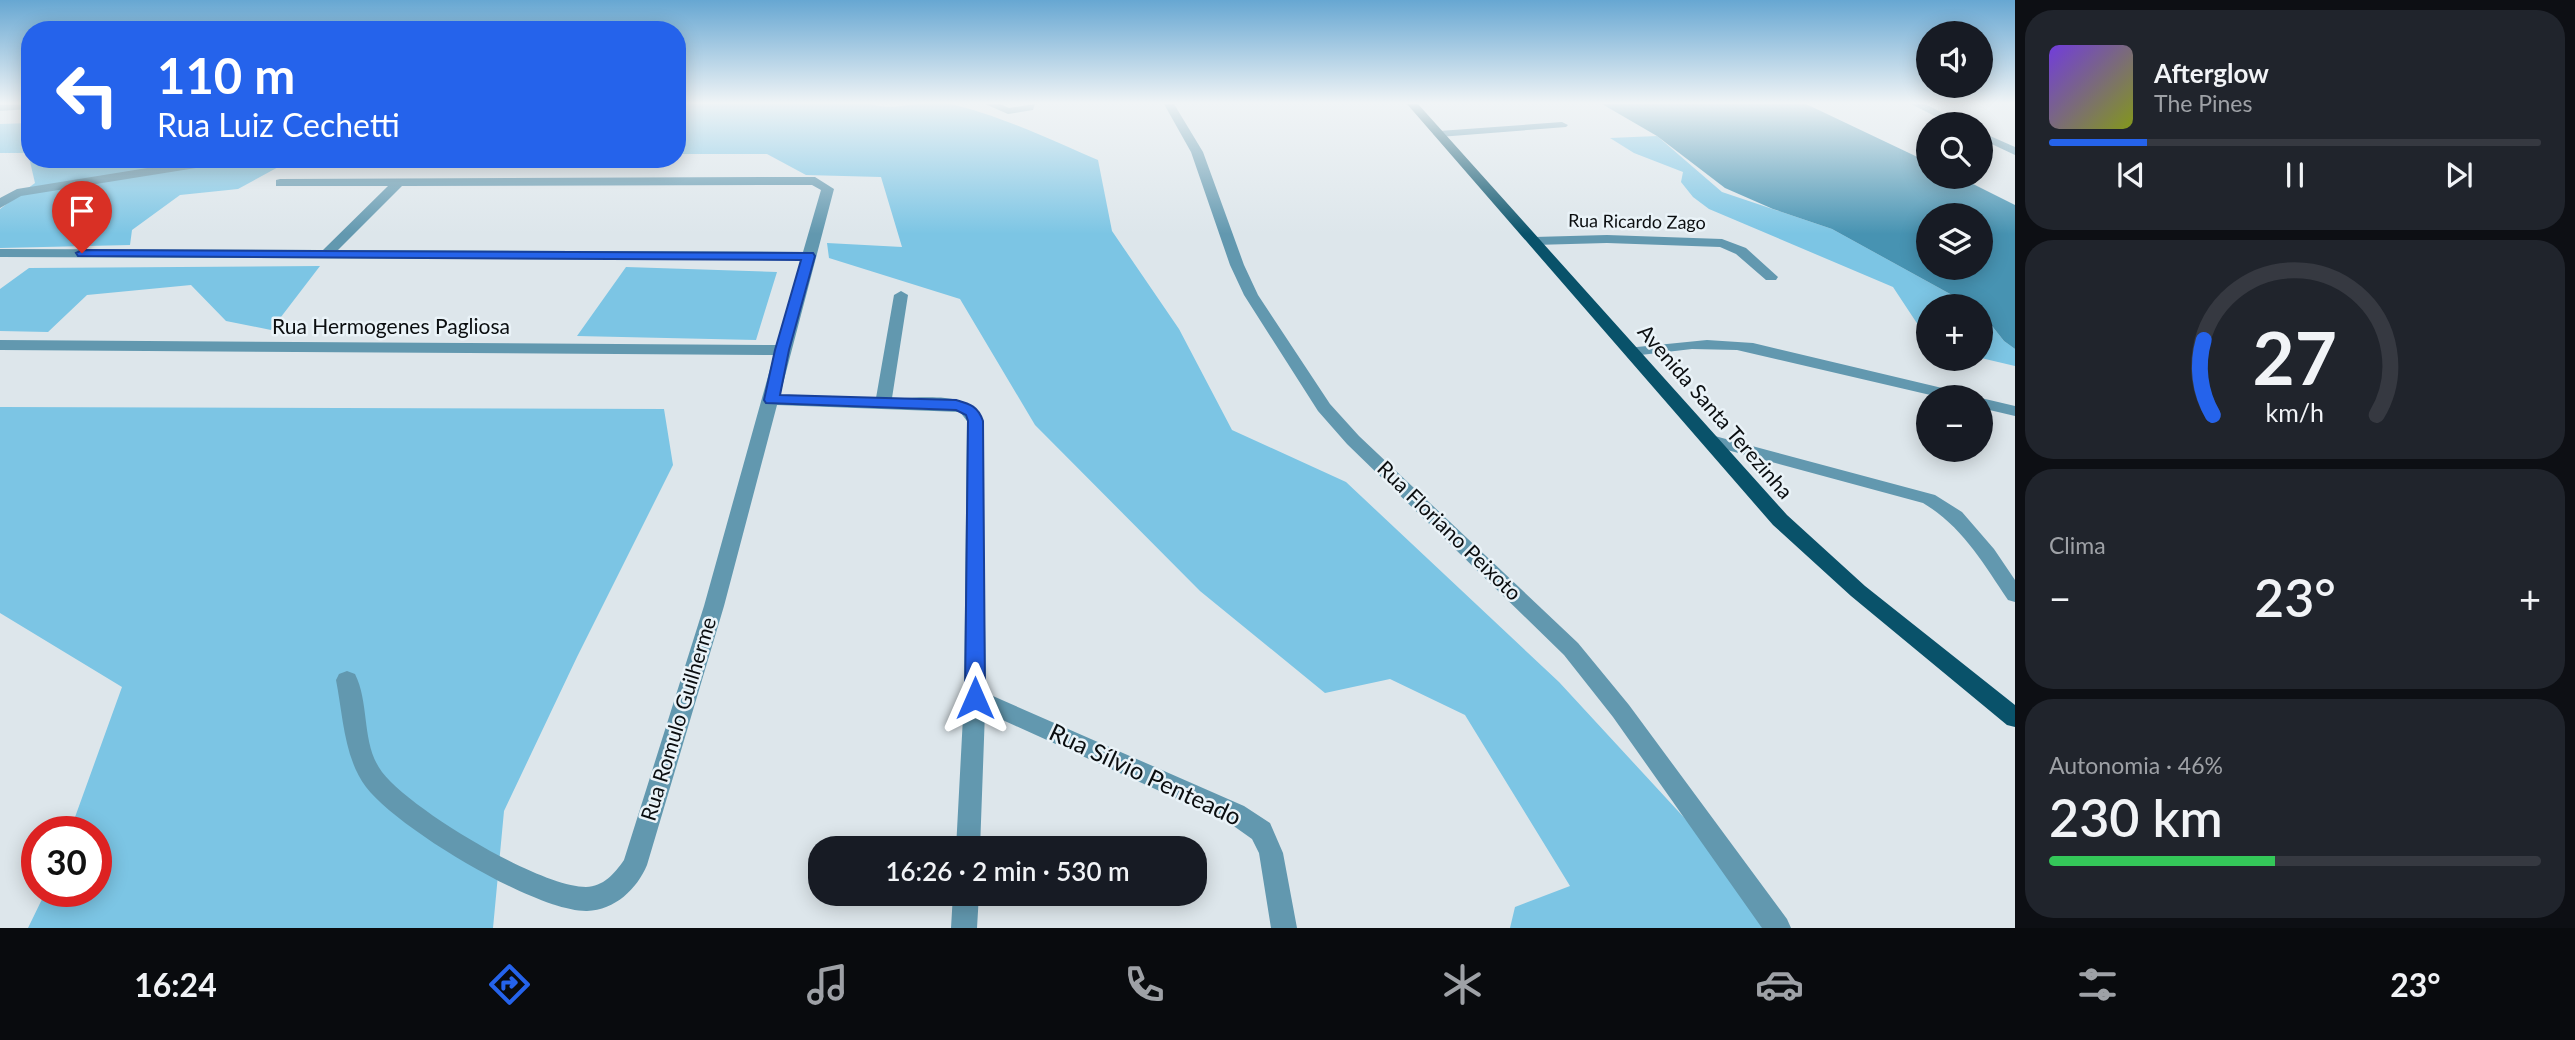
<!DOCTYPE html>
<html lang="pt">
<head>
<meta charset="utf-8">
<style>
	body { margin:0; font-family:Lato,sans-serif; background:#20242c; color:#f1f3f6; height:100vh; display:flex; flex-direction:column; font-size:26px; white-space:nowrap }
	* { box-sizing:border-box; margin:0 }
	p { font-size:23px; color:#9ea1a6 }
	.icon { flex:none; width:38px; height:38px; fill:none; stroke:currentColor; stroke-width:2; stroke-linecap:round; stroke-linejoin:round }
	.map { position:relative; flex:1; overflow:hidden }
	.panel { display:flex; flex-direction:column; gap:10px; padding:10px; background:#0d0f14; width:560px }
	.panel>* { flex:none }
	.hud { position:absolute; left:21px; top:21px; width:665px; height:147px; border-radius:28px; box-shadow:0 4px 18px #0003; background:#2563eb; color:#fff; overflow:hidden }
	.controls { position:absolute; left:1916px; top:21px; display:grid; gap:14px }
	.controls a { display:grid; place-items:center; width:77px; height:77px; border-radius:50%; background:#171b24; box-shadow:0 4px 18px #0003; font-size:35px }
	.speed { position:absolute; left:21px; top:816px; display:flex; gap:14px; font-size:35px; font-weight:700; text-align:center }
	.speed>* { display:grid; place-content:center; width:91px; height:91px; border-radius:50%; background:#171b24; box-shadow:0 4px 18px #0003; line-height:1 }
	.speed .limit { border:10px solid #d22; background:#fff; color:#111 }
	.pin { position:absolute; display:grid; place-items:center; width:60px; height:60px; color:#fff; margin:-72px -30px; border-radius:50% 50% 50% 0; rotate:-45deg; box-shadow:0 0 7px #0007 }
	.pin .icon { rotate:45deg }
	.me { position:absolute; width:77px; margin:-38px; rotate:0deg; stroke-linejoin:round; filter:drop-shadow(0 0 5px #0008) }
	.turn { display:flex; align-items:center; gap:24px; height:147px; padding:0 21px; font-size:32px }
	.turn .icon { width:91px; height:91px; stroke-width:2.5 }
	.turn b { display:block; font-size:49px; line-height:60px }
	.big { font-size:52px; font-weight:600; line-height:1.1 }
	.panel .tile { flex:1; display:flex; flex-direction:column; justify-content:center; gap:10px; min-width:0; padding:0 24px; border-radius:28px; background:#20242c }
	.panel .dial { align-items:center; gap:0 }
	.dial svg { height:182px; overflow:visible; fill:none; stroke:#363941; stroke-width:7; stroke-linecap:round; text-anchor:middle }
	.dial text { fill:#f1f3f6; stroke:none }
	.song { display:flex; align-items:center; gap:21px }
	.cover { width:84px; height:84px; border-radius:10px; background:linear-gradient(135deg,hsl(260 70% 55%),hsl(70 70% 35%)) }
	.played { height:7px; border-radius:4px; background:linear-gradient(90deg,#2563eb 20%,#363941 20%) }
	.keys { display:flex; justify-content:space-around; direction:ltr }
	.heat { display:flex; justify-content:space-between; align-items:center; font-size:38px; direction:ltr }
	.charge { height:10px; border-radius:5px; background:linear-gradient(90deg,#34c759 46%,#363941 0) }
	.trip { position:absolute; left:808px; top:836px; width:399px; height:70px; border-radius:28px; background:#171b24; box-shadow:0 4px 18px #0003; font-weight:600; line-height:70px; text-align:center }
	.tabs { display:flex; height:112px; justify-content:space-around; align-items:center; background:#090b0e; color:#9ea1a6 }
	.tabs .icon { width:49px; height:49px }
	.tabs .selected { color:#2563eb }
	.tabs b { font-size:32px; color:#f1f3f6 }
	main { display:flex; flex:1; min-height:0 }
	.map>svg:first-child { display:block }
	.green { fill:#7cc5e4 }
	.water { fill:#4793b2; fill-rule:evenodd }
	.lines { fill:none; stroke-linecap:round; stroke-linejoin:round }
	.minor { fill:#6298af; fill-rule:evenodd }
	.tertiary { fill:#6298af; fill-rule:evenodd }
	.primary { fill:#09526a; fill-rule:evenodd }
	.route { fill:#2563eb; stroke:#184099; stroke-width:2 }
	.labels { text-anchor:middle; stroke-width:5; stroke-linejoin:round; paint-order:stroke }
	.far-street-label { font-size:18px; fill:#0b0e10; stroke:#eaf3f8 }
	.street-label { font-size:21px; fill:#0b0e10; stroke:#eaf3f8 }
	.near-street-label { font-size:24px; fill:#0b0e10; stroke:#eaf3f8 }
</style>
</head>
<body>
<main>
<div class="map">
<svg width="2015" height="928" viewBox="0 0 2015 928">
	<rect width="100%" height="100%" fill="#dde6eb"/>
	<path class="green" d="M677,104h193c26,8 53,-5 80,0 47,10 104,37 148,56l14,71 67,98 53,101 114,52 213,200 227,246h-276l5,-21 55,-21 -105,-171 -75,-36 -65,14 -125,-102 -165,-166 -75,-126 -131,-41 -2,-15 75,4 -21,-70 -75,-2 -39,-21h-90z
		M30,123v36h263l-55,30 -58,6 -48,35 -2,15 -130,3v-39l35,-26 -7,-30h-28v-29z
		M1657,136l65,56 110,37 140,77h-44v34l-35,-53 -184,-78 -16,-12 -12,-15 2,-10 -49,-19 -24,-15z
		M320,266l-49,64 -45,-9 -35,-36 -104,10 -39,37 -48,-1v-42l29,-21z
		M626,267l151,5 -21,68 -179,-4z
		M1981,312l23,29 11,8v17l-34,-8z
		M0,407l664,2 9,56 -96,192 -73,154 -11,117h-465l18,-37h50v-60h-26l52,-144 -122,-74z"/>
	<path class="water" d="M1602,104h204l122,58v15h31l56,28v144l-11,-8 -23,-29v-6h-9l-140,-77 -59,-20 -48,-21 -68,-52zM1928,215h53v53h-53z"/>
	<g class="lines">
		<path class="minor" d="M30,104v5l-30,2v-6z
			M985,104h15l9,4 26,-4 -2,6 -25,4z
			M1164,104h10l29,48 41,113 14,30 72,109 29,32 219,207 51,62 158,214 4,9h-29l-149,-211 -49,-62 -217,-211 -29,-33 -74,-116 -14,-30 -39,-113z
			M1562,122l6,3 -2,2 -127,10 -6,-3 6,-3z
			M203,159h30l-6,4 -206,33 -21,12v-10l17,-9z
			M774,177h41l19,12 -54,206 96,3 18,-103 7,-4 7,4 -16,103c27,1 75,-8 90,19l4,276 258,113 26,17 13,30 14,75h-26l-12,-75 -7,-14 -24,-17 -243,-110 -5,137h-24l8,-151 3,-277 -7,-9 -183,-7 -53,201 -77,259c-10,24 -32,45 -60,46 -51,1 -190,-83 -221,-124 -22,-29 -23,-72 -30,-107l3,-6 8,-3 8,3c15,30 6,70 27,98 28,37 157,115 204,115 17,0 29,-14 38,-27l80,-254 70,-251 -774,-5v-10l777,5 24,-85 -801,-3v-8l323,1 65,-64h-112v-6l4,-1zM812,185l9,5 -18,62 -465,-2 64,-64z
			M1607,235l115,4 24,9 32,29 -2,3h-10l-30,-26 -16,-7 -113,-4 -73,2 -7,-4 7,-4z
			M1707,340l46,3 206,49 8,5h-28l-202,-47 -45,-1 -60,7 -8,-5 3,-3z
			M1981,398l34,8v10l-34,-8z
			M1711,435l224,60 27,17 32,37 21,31v22l-7,-2c-25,-37 -46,-74 -85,-97l-218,-59 -3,-4z
			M953,894h26l-2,34h-26z"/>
		<path class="tertiary" d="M1911,104h14l40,20h-15z
			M1981,132l34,15v8l-34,-16z"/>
		<path class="primary" d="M1407,104h11l369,411 78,71 150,119v22l-8,-2 -156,-129 -78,-71z"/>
	</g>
	<linearGradient id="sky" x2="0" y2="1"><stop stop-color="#67a7d2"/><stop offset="0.44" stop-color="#f0f4f6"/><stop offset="1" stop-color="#f0f4f6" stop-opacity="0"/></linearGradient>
	<rect width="2015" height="234" fill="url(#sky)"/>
	<path class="route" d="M82,250l731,3 2,3 -26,94 -9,45 176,5c14,4 22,6 27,21l2,277 -3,5 -7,3 -7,-3 -3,-5 3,-277 -2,-6 -10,-5 -190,-7 -2,-3 11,-50 26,-90 -723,-4 -2,-3z"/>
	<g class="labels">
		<g class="far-street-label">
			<text transform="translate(1637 222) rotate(1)" y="6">Rua Ricardo Zago</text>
		</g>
		<g class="street-label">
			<text x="391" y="334">Rua Hermogenes Pagliosa</text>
			<text transform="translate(1715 412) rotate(49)" y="7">Avenida Santa Terezinha</text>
			<text transform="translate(1449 531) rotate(44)" y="7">Rua Floriano Peixoto</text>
			<text transform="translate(679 719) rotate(-73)" y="7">Rua Romulo Guilherme</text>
		</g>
		<g class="near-street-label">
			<text transform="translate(1145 775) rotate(25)" y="8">Rua Sílvio Penteado</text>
		</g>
	</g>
</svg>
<div class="controls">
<a><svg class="icon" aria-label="sound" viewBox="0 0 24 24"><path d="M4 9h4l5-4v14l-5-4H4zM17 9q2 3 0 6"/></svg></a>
<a><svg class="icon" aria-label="search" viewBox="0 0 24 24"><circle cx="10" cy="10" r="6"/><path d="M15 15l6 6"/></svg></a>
<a><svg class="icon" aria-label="layers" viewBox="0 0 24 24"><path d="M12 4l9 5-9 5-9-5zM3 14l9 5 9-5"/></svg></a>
<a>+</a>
<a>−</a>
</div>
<div class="speed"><div class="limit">30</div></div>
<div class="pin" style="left:82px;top:253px;background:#d93025"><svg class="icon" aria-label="arrive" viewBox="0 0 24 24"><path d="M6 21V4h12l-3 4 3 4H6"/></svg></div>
<svg class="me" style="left:975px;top:698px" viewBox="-20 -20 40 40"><path d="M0-17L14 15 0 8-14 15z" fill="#2563eb" stroke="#fff" stroke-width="4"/></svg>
<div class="trip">16:26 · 2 min · 530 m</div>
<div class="hud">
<div class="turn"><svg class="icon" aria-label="left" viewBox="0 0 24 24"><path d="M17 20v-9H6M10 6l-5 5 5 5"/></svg><div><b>110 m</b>Rua Luiz Cechetti</div></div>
</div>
</div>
<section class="panel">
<div class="tile">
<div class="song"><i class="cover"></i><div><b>Afterglow</b><p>The Pines</p></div></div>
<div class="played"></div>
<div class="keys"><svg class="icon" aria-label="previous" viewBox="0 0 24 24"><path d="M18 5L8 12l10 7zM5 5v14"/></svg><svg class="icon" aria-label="pause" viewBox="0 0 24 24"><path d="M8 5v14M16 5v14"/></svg><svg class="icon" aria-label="next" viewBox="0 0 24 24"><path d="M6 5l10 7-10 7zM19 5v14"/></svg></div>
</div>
<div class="tile dial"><svg viewBox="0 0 100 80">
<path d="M14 69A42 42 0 1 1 86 69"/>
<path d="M14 69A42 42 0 0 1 10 36" stroke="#2563eb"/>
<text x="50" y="56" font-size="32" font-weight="700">27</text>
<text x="50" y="72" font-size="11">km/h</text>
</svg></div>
<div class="tile"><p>Clima</p>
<div class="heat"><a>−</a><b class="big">23°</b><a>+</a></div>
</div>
<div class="tile"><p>Autonomia · 46%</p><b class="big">230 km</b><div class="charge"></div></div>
</section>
</main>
<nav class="tabs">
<b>16:24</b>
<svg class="icon selected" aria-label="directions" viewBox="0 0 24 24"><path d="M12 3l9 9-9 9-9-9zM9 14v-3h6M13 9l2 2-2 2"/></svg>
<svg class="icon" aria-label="music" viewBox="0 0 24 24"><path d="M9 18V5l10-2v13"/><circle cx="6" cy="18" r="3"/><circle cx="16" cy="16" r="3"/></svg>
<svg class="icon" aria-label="phone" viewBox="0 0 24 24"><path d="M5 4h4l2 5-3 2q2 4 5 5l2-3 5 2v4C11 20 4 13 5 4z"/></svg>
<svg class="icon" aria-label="climate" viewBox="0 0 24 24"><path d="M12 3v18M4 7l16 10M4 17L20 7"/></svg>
<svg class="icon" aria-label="car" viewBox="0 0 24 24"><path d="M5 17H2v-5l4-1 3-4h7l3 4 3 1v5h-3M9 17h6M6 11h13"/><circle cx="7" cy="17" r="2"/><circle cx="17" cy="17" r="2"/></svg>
<svg class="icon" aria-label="filters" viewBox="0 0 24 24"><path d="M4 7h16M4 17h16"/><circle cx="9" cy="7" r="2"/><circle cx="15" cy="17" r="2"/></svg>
<b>23°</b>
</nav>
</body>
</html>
